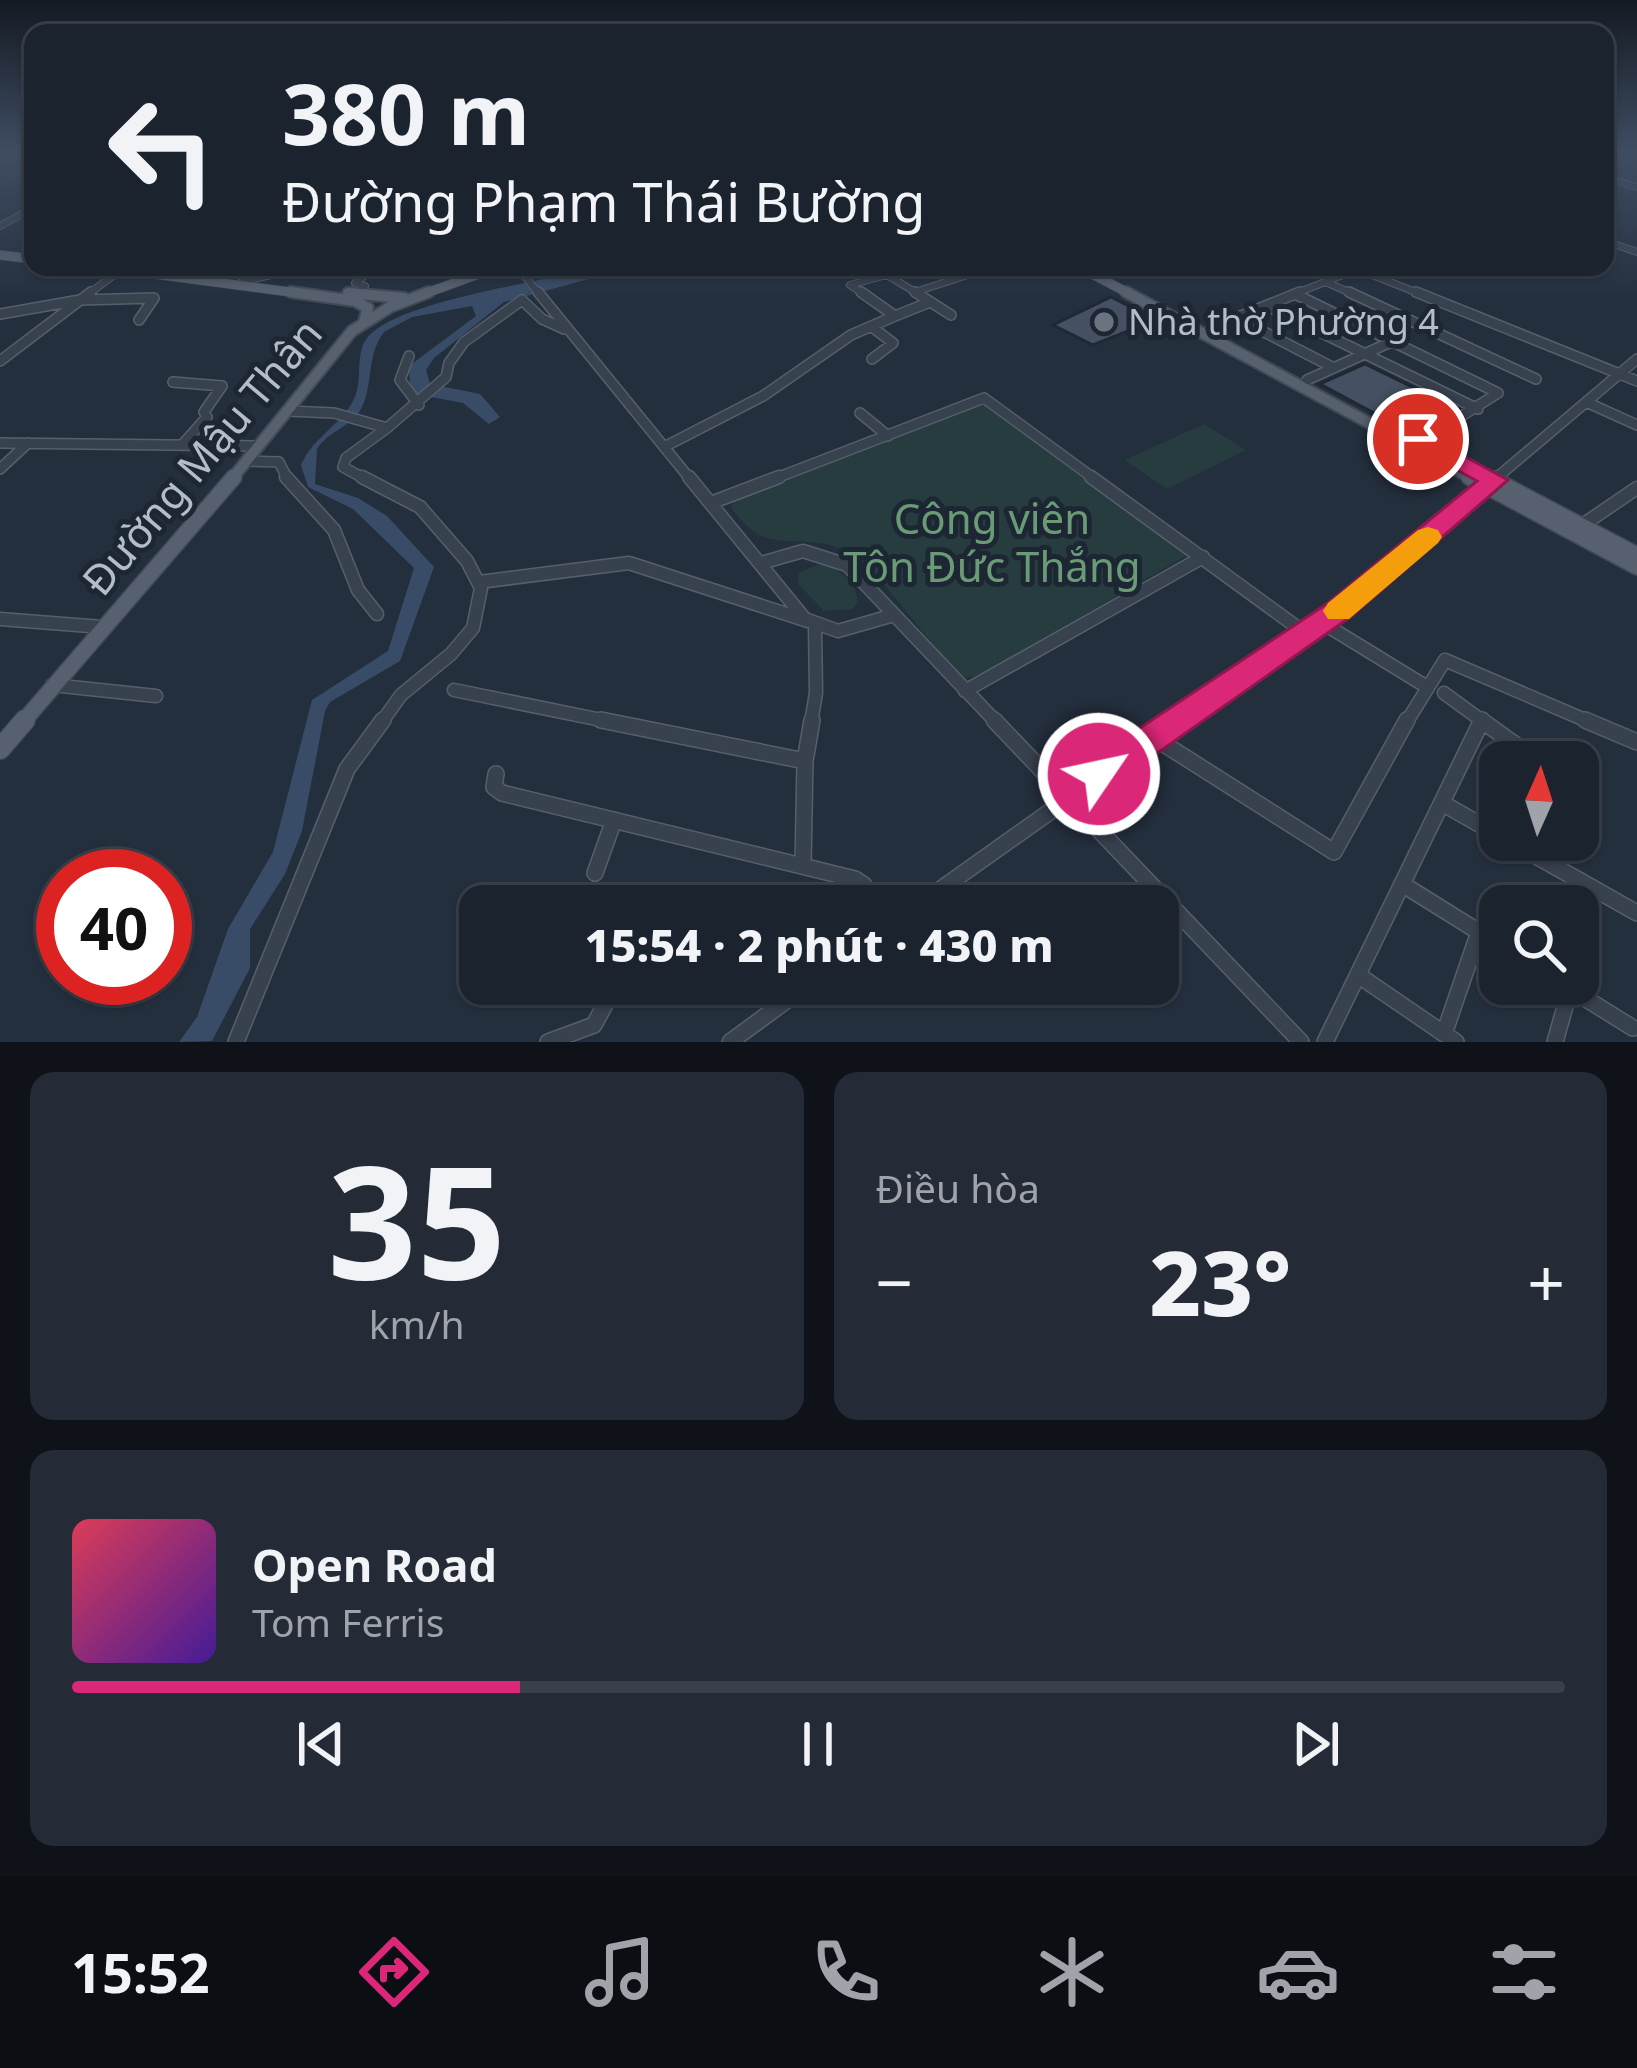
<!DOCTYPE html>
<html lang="vi">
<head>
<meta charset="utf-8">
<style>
	body { margin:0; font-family:"Noto Sans",sans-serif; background:#242b36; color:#f1f3f6; height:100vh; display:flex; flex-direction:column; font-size:45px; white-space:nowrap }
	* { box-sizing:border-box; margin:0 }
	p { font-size:39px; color:#a0a4aa }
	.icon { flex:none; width:66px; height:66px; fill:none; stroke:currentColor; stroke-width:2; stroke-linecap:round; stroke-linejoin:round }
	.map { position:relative; height:1042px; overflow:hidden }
	.side { display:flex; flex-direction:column; gap:30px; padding:30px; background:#0f1319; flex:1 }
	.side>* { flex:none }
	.guide { position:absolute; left:24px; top:24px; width:1590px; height:252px; border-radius:24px; box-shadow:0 3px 9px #0004,0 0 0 3px #39404a; background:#1b232e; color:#f1f3f6; overflow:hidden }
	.needle { width:78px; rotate:3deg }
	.buttons { position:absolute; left:1479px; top:741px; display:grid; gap:24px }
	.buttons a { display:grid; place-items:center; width:120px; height:120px; border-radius:24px; background:#1b232e; box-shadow:0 3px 9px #0004,0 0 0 3px #39404a; font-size:60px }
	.speed { position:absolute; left:36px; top:849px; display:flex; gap:24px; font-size:60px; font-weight:700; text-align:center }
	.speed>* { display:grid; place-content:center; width:156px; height:156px; border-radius:50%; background:#1b232e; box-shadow:0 3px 9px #0004,0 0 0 3px #39404a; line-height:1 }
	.speed .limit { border:18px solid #d22; background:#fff; color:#111 }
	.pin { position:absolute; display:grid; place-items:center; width:102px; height:102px; color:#fff; margin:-51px; border:6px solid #fff; border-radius:50%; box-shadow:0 3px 12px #0007 }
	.me { position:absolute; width:132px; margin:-66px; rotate:56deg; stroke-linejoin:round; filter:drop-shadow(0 0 9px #0008) }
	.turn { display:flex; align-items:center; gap:42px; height:252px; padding:0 60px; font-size:54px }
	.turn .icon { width:156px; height:156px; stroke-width:2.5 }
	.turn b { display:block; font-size:84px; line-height:102px }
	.big { font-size:90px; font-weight:800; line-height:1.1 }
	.side .card { flex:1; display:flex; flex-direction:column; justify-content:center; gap:18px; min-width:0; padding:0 42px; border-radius:24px; background:#242b36 }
	.side .dial { align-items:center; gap:0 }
	.dial b { font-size:156px; line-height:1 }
	.song { display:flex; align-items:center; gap:36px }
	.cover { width:144px; height:144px; border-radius:18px; background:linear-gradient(135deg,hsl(350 70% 55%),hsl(260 70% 35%)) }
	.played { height:12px; border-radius:6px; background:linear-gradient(90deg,#db2777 30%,#39404a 30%) }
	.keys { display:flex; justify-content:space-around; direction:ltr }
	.heat { display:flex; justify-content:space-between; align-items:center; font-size:66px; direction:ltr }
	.side .tiles { flex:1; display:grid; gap:30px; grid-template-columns:1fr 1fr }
	.card:last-child { grid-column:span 2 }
	.trip { position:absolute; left:459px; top:885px; width:720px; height:120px; border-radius:24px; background:#1b232e; box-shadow:0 3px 9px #0004,0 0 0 3px #39404a; font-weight:800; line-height:120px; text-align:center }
	.dock { display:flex; height:192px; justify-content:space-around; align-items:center; background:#0b0e12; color:#a0a4aa }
	.dock .icon { width:84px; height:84px }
	.dock .on { color:#db2777 }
	.dock b { font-size:54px; color:#f1f3f6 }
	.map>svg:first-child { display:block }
	.green { fill:#263c3f }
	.water { fill:#394c67 }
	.building { fill:#455162; stroke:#1f2835; stroke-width:3 }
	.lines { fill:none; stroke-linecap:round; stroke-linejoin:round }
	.minor-far3-casing { stroke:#565f6c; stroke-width:8 }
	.minor-far2-casing { stroke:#565f6c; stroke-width:12 }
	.minor-far1-casing { stroke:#565f6c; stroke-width:15 }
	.minor-casing { stroke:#565f6c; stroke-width:18 }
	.major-far3-casing { stroke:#414a57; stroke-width:10 }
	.major-far2-casing { stroke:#414a57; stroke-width:14 }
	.major-far1-casing { stroke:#414a57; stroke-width:18 }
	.major-casing { stroke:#414a57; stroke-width:22 }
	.minor-far3 { stroke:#38414e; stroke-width:6 }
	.minor-far2 { stroke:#38414e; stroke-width:9 }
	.minor-far1 { stroke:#38414e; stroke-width:12 }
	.minor { stroke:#38414e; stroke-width:15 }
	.major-far3 { stroke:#56606e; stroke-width:9 }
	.major-far2 { stroke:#56606e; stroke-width:10 }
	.major-far1 { stroke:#56606e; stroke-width:15 }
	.major { stroke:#56606e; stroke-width:20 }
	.route { fill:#db2777; stroke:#8e194d; stroke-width:3 }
	.slow { fill:#f59e0b }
	.worship-dot { fill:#6b7280; stroke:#1d2633; stroke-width:4.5 }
	.labels { text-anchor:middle; stroke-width:10; stroke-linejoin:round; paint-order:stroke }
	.far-poi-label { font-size:36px; fill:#b4bcc9; stroke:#1d2633; text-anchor:start }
	.street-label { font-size:42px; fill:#b4bcc9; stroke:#1d2633 }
	.park-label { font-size:42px; fill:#6b9a76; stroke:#1d2633 }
</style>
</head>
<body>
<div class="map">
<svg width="1637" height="1042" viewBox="0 0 1637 1042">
	<rect width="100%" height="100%" fill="#242f3e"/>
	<path class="green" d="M982,402l207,152 -209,122 -15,1c-37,-29 -85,-113 -126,-129 -45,-17 -73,11 -108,-41l3,-6z
		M1204,424l42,26 -79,39 -42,-29z
		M821,563c17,4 38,21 36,40l-5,6 -28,2 -26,-27 1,-11z"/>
	<path class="water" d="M597,267h36l-129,35 -70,56 -8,12 4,14 50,10 20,23 -11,7 -26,-21 -53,-10 -1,-27 67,-50 -4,-10 -60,11 -28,15c-18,23 -10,52 -23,77 -11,19 -33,22 -44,40l-2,35 43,14 29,18 47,51 -34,94 -70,41 -5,9 -23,120 -17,43 -35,55v39l-38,73 -33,1 18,-25 31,-88 45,-77 39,-152 76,-49 26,-83 -61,-59 -45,-22 -7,-22c12,-28 39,-39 52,-64 11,-19 1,-46 14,-63 30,-38 179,-56 230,-71z"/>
	<path class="building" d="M1111,297l45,23 -63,25 -40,-20z
		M1365,364l92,45 -42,26 -95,-51z"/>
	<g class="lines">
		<g class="minor-far3-casing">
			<path id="minor-far3" d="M1605,178l32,9
				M0,226l33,-18
				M1605,241l32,11
				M226,267l18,12
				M517,267l23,28
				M1352,267l71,28
				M887,275l33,20
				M249,280l58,-13
				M1326,282l29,13
				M915,292l59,-19
				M357,294l8,-8 -10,-3 21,-16
				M87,295l38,-28
				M865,295l-15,-10 65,-18
				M1292,295l66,-26"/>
		</g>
		<g class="minor-far2-casing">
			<path id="minor-far2" d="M538,292l153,188
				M915,292l36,23
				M1349,292l187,87
				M1416,292l221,89
				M1295,294l203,99 -76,48
				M1267,306l211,103
				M0,314l80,-14 74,-2 -15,22
				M895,316l35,-14
				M1237,318l97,50
				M872,327l21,16 -21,16
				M1211,328l89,-36
				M409,356l-9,24 19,25
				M0,361l91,-69
				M1307,380l86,-39
				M173,382l49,4 -18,26 3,5 -25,28
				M1586,402l51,23
				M288,411l46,2 53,15 59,-51 3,-14 15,-21 58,-42 20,19 22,10
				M860,413l28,23
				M0,443l260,3
				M666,446l97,-50 88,-61 44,-19 -34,-24
				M248,461l31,1 9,18
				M0,469l28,-26
				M367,480l-24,-13 3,-9 41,-30
				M771,480l213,-82 112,82
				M1494,480l143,-121"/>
		</g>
		<g class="minor-far1-casing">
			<path id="minor-far1" d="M286,477l48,53 24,60 19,24
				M362,477l58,30 47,54 14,27 -8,40 -22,26 -50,41 -20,28
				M689,477l116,142 33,12 56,-16
				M1091,477l214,156
				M713,502l66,-25
				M1581,526l56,-38
				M761,563l42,-12 44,14 150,158
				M479,582l150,-19 179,58
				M0,619l102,8
				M1321,622l106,65
				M52,685l104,11
				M454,690l162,33
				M965,691l238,-134
				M1444,693l41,30
				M811,723l5,-30 -1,-67
				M1174,723l165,-112 159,-134
				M1406,723l39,-63 147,63"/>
		</g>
		<g class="minor-casing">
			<path id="minor" d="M601,720l204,41
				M994,720l307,322
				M1481,720l39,28
				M1585,720l52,22
				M1153,737l181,115 73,-132
				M496,774l-2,13 8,6 353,86 9,6 4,21
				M1442,803l58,33
				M1508,840l129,73
				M803,866l2,-105 7,-41
				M595,873l19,-53
				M1402,884l98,61
				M917,906l262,-186
				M1358,975l98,67
				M755,984l23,22
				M1562,984l71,44
				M1444,1034l35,-102
				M236,1042l111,-273 36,-49
				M548,1042l46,-17 22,-41
				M730,1042l79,-58
				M1325,1042l157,-322
				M1555,1042l15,-53"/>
		</g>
		<g class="major-far3-casing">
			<path id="major-far3" d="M0,255l33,4
				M101,267l212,28
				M1079,267l53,28
				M348,293l27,2
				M421,295l77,-28"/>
		</g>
		<g class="major-far2-casing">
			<path id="major-far2" d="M291,292l64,9 13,7 -4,13
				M1126,292l349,188
				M348,293l56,5
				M231,480l121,-149 38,-24 39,-15"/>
		</g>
		<g class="major-far1-casing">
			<path id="major-far1" d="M1469,477l168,90
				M1493,479l144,76
				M22,723l212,-246"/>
		</g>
		<g class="major-casing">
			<path id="major" d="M0,749l25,-29"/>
		</g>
		<use href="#minor-far3" class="minor-far3"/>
		<use href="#minor-far2" class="minor-far2"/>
		<use href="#minor-far1" class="minor-far1"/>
		<use href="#minor" class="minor"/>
		<use href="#major-far3" class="major-far3"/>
		<use href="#major-far2" class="major-far2"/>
		<use href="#major-far1" class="major-far1"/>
		<use href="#major" class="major"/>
	</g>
	<linearGradient id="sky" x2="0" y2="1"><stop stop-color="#141a22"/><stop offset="0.51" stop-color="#3f4d63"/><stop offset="1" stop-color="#3f4d63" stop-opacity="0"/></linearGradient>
	<rect width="1637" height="300" fill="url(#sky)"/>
	<path class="route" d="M1418,431l90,49 -159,138 -237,167 -13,4 -12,-4 -6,-11 6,-11 241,-160 149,-122 -68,-37 -3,-5z"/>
	<path class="slow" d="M1428,527l10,3 4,7 -4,6 -89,76h-21l-5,-8 5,-8 90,-73z"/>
	<circle class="worship-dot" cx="1104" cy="322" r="12"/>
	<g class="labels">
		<g class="far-poi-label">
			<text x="1128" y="335">Nhà thờ Phường 4</text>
		</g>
		<g class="street-label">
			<text transform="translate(202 457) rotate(-50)" y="15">Đường Mậu Thân</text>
		</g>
		<g class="park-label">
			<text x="992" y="534">Công viên<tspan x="992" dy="48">Tôn Đức Thắng</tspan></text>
		</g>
	</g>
</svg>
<div class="buttons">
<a><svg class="needle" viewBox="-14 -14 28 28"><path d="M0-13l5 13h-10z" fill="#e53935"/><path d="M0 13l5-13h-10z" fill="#a0a4aa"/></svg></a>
<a><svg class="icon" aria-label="search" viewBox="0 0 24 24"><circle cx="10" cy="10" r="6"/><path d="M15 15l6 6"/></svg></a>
</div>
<div class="speed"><div class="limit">40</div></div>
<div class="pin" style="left:1418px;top:439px;background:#d93025"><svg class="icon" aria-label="arrive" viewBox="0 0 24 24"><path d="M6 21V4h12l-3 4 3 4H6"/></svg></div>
<svg class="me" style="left:1099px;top:774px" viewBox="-20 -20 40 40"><circle r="17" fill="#db2777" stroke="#fff" stroke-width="3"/><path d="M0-11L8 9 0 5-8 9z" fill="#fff"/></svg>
<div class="trip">15:54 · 2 phút · 430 m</div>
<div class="guide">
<div class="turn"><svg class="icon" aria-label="left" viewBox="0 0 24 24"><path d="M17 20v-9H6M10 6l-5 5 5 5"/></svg><div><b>380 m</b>Đường Phạm Thái Bường</div></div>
</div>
</div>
<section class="side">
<div class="tiles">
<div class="card dial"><b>35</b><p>km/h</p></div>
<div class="card"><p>Điều hòa</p>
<div class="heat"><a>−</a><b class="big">23°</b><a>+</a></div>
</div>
<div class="card">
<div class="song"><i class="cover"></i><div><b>Open Road</b><p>Tom Ferris</p></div></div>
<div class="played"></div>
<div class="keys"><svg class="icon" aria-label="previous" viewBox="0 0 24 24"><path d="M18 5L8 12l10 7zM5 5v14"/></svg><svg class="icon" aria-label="pause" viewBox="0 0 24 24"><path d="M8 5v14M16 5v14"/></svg><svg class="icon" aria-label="next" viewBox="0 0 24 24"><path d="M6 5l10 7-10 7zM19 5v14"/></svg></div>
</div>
</div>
</section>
<nav class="dock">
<b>15:52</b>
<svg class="icon on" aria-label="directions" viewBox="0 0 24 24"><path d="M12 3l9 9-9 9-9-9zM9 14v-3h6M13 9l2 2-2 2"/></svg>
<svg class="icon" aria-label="music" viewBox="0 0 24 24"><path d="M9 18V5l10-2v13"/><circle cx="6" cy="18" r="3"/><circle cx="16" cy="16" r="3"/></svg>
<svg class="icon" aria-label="phone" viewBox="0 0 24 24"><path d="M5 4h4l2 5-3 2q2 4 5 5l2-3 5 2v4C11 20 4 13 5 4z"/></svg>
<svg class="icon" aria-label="climate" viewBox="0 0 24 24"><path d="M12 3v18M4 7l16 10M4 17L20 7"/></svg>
<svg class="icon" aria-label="car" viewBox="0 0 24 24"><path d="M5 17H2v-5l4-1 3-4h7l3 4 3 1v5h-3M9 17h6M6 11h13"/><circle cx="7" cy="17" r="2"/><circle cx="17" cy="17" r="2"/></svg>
<svg class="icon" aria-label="filters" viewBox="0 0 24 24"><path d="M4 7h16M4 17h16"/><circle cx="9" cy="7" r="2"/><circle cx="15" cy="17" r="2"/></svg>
</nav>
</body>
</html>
